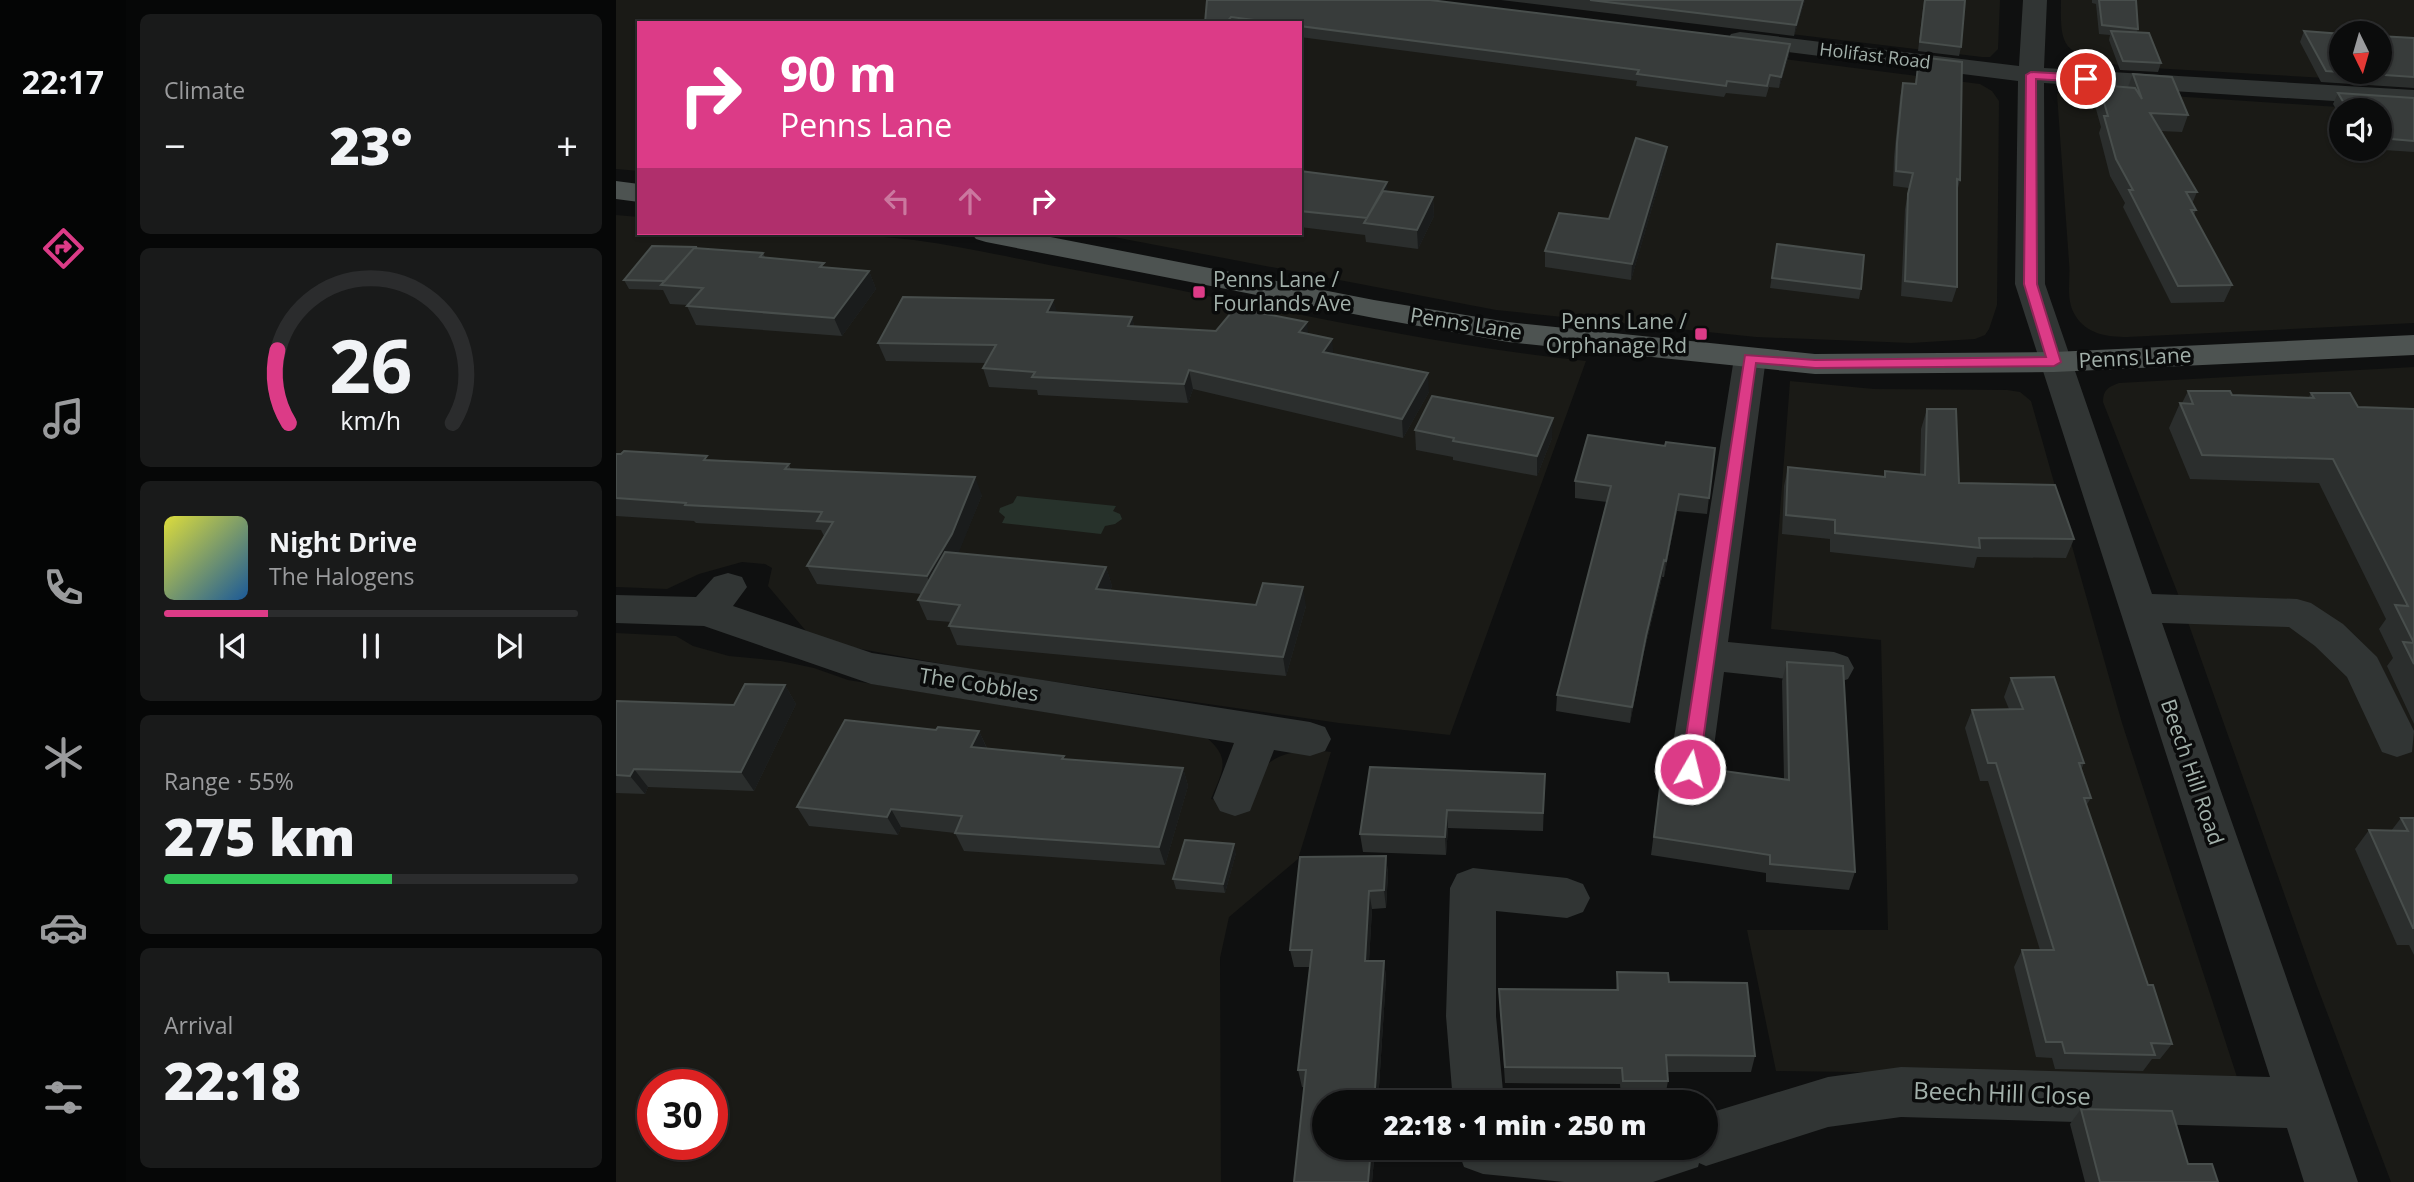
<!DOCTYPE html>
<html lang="en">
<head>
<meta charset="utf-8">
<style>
	body { margin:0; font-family:"Open Sans",sans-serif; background:#191a1a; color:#f1f3f6; height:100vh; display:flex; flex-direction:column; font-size:26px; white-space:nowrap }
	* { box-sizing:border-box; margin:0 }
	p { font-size:23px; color:#9a9b9d }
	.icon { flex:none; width:38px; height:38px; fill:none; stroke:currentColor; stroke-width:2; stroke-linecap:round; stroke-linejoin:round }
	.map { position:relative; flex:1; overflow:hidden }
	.side { display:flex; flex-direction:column; gap:14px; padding:14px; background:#060707; width:490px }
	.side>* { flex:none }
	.hud { position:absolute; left:21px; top:21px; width:665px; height:214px; border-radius:0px; box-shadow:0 2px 5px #0004,0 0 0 2px #2b2c2d; background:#dc3b87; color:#fff; overflow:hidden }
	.needle { width:46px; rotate:175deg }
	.buttons { position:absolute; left:1713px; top:21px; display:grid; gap:14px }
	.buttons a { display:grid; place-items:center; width:63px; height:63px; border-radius:50%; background:#0b0c0c; box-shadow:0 2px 5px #0004,0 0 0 2px #2b2c2d; font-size:35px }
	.speed { position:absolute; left:21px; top:1069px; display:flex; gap:14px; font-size:35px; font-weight:700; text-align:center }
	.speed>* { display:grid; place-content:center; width:91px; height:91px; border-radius:50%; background:#0b0c0c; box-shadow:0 2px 5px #0004,0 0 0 2px #2b2c2d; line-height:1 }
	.speed .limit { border:10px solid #d22; background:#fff; color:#111 }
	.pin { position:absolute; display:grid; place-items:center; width:60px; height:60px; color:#fff; margin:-30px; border:4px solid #fff; border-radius:50%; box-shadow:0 2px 7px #0007 }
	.me { position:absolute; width:77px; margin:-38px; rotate:8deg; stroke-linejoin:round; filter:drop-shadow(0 0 5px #0008) }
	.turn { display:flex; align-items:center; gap:24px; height:147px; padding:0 28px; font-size:32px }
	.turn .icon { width:91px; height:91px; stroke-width:2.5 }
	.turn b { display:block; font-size:49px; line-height:60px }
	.lanes { display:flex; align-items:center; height:66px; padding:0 28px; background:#0003; justify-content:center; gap:35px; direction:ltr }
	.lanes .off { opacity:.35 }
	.big { font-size:52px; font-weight:800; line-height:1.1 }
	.side .widget { flex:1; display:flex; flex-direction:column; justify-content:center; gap:10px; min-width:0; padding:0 24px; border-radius:10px; background:#191a1a }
	.side .dial { align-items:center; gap:0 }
	.dial svg { height:182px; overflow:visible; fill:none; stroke:#2b2c2d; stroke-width:7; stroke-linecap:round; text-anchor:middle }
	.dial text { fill:#f1f3f6; stroke:none }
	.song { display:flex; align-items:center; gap:21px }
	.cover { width:84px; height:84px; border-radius:10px; background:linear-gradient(135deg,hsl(60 70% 55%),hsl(210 70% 35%)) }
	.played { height:7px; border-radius:4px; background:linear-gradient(90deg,#dc3b87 25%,#2b2c2d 25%) }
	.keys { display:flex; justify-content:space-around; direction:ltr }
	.heat { display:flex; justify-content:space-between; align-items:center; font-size:38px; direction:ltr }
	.charge { height:10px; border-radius:5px; background:linear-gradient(90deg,#34c759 55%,#2b2c2d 0) }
	.trip { position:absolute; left:696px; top:1090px; width:406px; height:70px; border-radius:35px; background:#0b0c0c; box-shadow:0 2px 5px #0004,0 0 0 2px #2b2c2d; font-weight:800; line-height:70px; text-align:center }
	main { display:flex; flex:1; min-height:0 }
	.tabs { display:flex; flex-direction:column; width:126px; justify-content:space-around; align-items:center; background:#040505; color:#9a9b9d }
	.tabs .icon { width:49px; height:49px }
	.tabs .selected { color:#dc3b87 }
	.tabs b { font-size:32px; color:#f1f3f6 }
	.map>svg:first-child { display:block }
	.green { fill:#1a1a16; fill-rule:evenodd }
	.water { fill:#27322b }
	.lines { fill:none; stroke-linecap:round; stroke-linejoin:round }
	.minor { fill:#313534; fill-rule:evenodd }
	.major { fill:#4d5351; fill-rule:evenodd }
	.wall { fill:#2b2e2d }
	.shaded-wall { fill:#1a1c1c }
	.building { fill:#383c3b; stroke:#484e4c; stroke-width:2 }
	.route { fill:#dc3b87; stroke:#8f2658; stroke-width:2 }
	.poi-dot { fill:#dc3b87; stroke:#0a0b0b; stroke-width:2.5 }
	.labels { text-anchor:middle; stroke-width:7; stroke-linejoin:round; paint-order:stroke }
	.far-street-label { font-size:18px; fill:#a2b0aa; stroke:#0a0b0b }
	.poi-label { font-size:21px; fill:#a2b0aa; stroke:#0a0b0b; text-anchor:start }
	.street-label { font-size:21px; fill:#a2b0aa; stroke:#0a0b0b }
	.near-street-label { font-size:24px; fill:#a2b0aa; stroke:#0a0b0b }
</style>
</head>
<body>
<main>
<nav class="tabs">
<b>22:17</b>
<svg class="icon selected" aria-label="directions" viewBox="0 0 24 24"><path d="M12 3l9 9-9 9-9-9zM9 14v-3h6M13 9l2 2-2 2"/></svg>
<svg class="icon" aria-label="music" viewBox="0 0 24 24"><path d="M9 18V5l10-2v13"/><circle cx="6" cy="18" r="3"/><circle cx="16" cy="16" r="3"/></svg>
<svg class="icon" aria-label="phone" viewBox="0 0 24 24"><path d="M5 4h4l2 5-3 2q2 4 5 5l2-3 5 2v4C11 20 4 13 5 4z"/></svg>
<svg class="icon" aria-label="climate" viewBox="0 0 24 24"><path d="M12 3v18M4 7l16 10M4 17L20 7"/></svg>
<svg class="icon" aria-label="car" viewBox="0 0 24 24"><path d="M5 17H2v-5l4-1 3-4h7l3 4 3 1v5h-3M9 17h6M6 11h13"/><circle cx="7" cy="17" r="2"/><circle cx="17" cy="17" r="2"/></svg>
<svg class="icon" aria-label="filters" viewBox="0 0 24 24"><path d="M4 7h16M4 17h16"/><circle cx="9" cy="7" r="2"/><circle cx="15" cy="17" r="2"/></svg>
</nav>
<section class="side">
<div class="widget"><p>Climate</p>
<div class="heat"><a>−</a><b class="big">23°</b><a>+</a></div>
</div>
<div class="widget dial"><svg viewBox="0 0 100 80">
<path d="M14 69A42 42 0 1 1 86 69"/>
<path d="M14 69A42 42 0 0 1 9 37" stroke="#dc3b87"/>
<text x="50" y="56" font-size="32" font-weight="700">26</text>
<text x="50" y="72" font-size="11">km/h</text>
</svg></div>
<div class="widget">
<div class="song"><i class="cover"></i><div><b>Night Drive</b><p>The Halogens</p></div></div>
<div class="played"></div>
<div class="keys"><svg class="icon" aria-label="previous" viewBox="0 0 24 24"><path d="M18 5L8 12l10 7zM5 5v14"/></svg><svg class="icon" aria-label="pause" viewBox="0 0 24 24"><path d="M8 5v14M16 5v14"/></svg><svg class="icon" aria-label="next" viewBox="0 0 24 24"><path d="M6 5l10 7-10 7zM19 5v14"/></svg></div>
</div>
<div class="widget"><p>Range · 55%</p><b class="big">275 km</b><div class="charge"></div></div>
<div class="widget"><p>Arrival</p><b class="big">22:18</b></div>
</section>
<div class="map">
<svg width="1798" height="1182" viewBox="0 0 1798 1182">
	<rect width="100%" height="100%" fill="#0f1010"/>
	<path class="green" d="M0,0h703l661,84 12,7 7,10 -2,204 -8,24 -4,6 -10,4 -64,4 -155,-6 -260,-27 -403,-77h207v-210h-661v148l-23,-2z
		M892,0h492l-2,49 -8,8h-8z
		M1445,0h353v83l-280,-16c-18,-2 -64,-7 -70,-28 -4,-11 -3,-27 -3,-39zM1726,33h38v39h-38z
		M1451,89l347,23v211l-287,14c-20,0 -41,-3 -52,-22 -10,-17 -4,-35 -6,-53 -4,-56 -8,-112 -12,-168zM1726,110h38v39h-38z
		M0,215l23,2v16c91,0 184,-4 275,7 45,6 90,16 135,25 179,32 355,77 537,96l-136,374 -111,-12 -352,-51 -154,-28 -27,-13 -38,-45 4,-18 -7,-4 -23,-2 -43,12 -32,15 -51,-2z
		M1798,367v815h-23l-77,-204 -136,-384 -75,-192c0,-12 5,-15 16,-19z
		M1174,381l84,8 133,1 13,2 11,9 91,322 115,354 -461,-6 -29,-141h141l-7,-290 -110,-11z
		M0,633l60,3 17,10 36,10 52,5 33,7 34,12 359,58c25,21 15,34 4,61l40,8c5,-11 6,-27 12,-37 13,-20 47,-21 68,-18l-33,107 -69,58 -9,41 1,224h-605zM37,1085h59v59h-59z"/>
	<path class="water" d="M401,496l99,10 -3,5 7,3 2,5 -7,5 -10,2 -4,8 -99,-11 3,-6 -6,-5 1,-4 13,-5z"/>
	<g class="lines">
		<path class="minor" d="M1407,0h24l-3,68 370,22v16l-370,-23 1,201 107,310 145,5 14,4 32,21 34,33 37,74 -2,21 -15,5 -15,-5 -35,-75 -32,-31 -26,-19 -127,-4 196,559h-54l-17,-54 -386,-11 -73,10 -122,39 -7,-3 -1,4 -45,15h-89l-81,-8 -19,-7 -7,-19h249v-34l122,-37 73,-10 369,10 -255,-793 3,-203 -278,-35 -9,-2 -3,-5 3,-5 9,-2 279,34z
			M1134,348l12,3 4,7 -38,284 106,10 14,5 6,11 -6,11 -14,5 -110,-12 -13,97 -6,12 -15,6 -15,-6 -6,-12 65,-411 4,-7z
			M112,573l14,4 5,10 -14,19 139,47 438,69 15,5 6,12 -6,12 -15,5 -36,-6 -24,61 -15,5 -15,-5 -7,-13 21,-55 -363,-59 -167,-58 -88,-3v-28l80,2 18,-20z
			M857,868l94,10 16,6 7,14 -7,14 -16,6 -71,-7v105l8,86h-51l-7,-86 4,-128 7,-14z"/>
		<path class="major" d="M0,181l23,3v18l-23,-3z
			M355,233h59l344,67 134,22 307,32 239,-2 360,-17v20l-360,17 -239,2 -307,-32 -134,-24 -388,-76 -10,-3z"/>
	</g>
	<path class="wall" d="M591,0l583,44 -1,11 -10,33 -10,-1 -3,10 -40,-4 -2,4 -88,-11 1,-5 -337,-44v-14h-95z
		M885,0h304l-11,36z
		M1308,0h41l-4,47 -2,9 -41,-5z
		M1476,0h44l2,29 -1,3 24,31 -3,9 -38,-2 -11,-30 1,-5 -11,-1 -3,-30 -4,-1z
		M1688,31l110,7v50l-93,-6 -21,-40z
		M1303,57l41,123 -3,12v95l-5,15 -51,-6 4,-87 4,-21 -16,-2 1,-29 6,-60 3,-14 12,1z
		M1517,74l55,41 -6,17 -22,-1 37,61 -5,12 4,6 -2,5 38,70 -8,17 -53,1 -48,-96 2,-4 -15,-27 -11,-43 2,-6 -7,-25 5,-17 29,2z
		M1722,93l76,5v54l-45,-3h11v-39h-38v9l-9,-15z
		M1051,147l-2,16 -34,117 -86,-13v-16l64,-32z
		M684,171l88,20 45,6 1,19 -16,33 -52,-7 -1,-7 -65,-8z
		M1161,244l84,45 -2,10 -89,-11z
		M81,249l66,4 2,4 61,11 43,3 7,18 -34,47 -146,-11 -9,-19 1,-1 -18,-1 -7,-14 -34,-1 -5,-9z
		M441,312l75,5 2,9 82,5 92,3 25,20 96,38 -26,46 -210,-49 -5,14 -150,-8 -1,-5 -48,-3 -6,-19 3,-5 -100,-2 -8,-18z
		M1572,391l44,4 77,2 2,-4 47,14 56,2v315l-27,-58 6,-8 -14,-29 7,-10 -67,-136 -129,-4 -21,-51 11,-25h2z
		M1311,409l32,74 115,56 -8,19 -89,-1 -3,11 -144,-16v-13l-48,-5 2,-48 4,-19 96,9 1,-5 35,4 1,-46z
		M799,430l137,8 -15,38 -84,-16v-3l-37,-7z
		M1049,446l50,2 -8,66 -30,-3 -13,66h-2l-18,75 -14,71 -74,-12 1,-16 50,-193 -32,-4v-17z
		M0,454l173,10 2,6 191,25 -24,58 148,14 6,19 -2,5 146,14 50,1 -20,70 -329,-31 -8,-19 2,-4 -24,-2 -9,-20 4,-6 -105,-10 -10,-18 17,-30 -3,-6 -125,-7 -2,-2 -78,-5z
		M1171,662l68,210 -6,18 -83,-8v-9l-115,-18 12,-92 29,8 92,8 -2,-98z
		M1395,678l73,85 -3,7 10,28 -5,8 62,179 24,59 -12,15h-8l-9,12 -88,-2 -3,-11 -16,-1 -22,-90 8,-17h18l-52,-169h-8l-15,-53 7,-18 37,-1 -5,-12z
		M169,685l11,19 -42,87 -106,-4 -3,7 -29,-1v-92l118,4z
		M320,730l43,1 8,17 78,11 118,9 5,18 -23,79 -201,-14 -9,-18 -54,-6 -3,8 -89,-9 -12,-19z
		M929,774l-2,57 -95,-3 -2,27 -83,-3 -3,-18z
		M1785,818h13v137l-5,-10h-12l-42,-96 14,-19 22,1z
		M620,853l-11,40 -49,-4 -3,-10z
		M770,856l2,18 -2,34 -14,1 -3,52h15l2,17 -8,124h-53v46h50l-3,34h-78l10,-95h-2l-4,-17 12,-103h-16l-4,-17 10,-93z
		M1001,972l52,10 86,74 -4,16h-84l1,9 -3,16h-44l-1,-13 -115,-1 -6,-94 117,1z
		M1465,1109l107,55 30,18h-133l-15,-58z"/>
	<path class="shaded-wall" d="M1187,0h2l-11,36 2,-11z
		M1174,44l-1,11 -10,33 2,-11z
		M1051,147l-2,16 -34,117 1,-16z
		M771,182l1,16 -20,20z
		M817,197l1,19 -16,33 -1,-19z
		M253,271l7,18 -34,47 -8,-18z
		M437,300l6,18 -12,-6z
		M516,317l4,18 -8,-9z
		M691,322l2,19 -10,-9z
		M716,339l2,19 -11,-6z
		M573,370l4,19 -5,14 -4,-19z
		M812,373l1,19 -26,46 -1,-19z
		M937,418l-1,20 -15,38v-20z
		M359,477l7,18 -23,57 -24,43 -8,-19z
		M1063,494l-2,17 -13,66 2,-16z
		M1048,560l-2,17 -18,75 -14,71 2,-16 14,-71z
		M490,567l6,19 -10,23 -6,-20z
		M687,587l3,19 -20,70 -3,-19z
		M169,685l11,19 -42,87 -13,-19z
		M363,731l8,18 -16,-2z
		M567,768l5,18 -23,79 -6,-18z
		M18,769l14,18 -3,7 -15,-18z
		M275,809l10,18 -3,8 -11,-18z
		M831,810l1,18 -2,27 -1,-18z
		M618,844l2,9 -11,40 -2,-9z
		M770,856l2,18 -2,34 -2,-18z
		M753,891l3,18 -4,69 -3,-17z
		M768,961l2,17 -8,124h-4z
		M755,1148h4l-3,34h-4z"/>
	<path class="building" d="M591,0h223l360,44 -9,33 -11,-2 -3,11 -40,-5 -1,5 -89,-12 2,-4 -339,-44v-3h-23l-46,-6 -5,6h-21z
		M974,0h213l-7,25z
		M1309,0h40l-4,47 -41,-5z
		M1483,0h37l2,29 -36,-4z
		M1495,31l38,2 12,30 -38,-2z
		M1688,31l38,3v38h38v-36l34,2v39l-88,-6z
		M1303,57l43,5 -2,118 -3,-1v108l-52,-6 3,-87 5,-21 -17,-2 1,-28 6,-60 13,1z
		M1517,74l39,3 16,38 -38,-2 47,79h-11l10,18h-5l41,75 -54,1 -49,-96h4l-17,-31 -12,-43h4l-9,-31 36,3 7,11z
		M1722,93l76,5v43l-34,-3v-28h-32z
		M1020,138l31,9 -35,117 -87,-13 14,-38 50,6z
		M684,171l87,11 -20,36 -67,-7z
		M767,191l50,6 -16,33 -53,-7z
		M1161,244l87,11 -3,34 -89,-11z
		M36,246l45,1 -3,1 -29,33 -41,-1z
		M78,248l69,5 -3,4 64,6 -4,4 49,4 -35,47 -147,-12 16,-18 -42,-3z
		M287,297l150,3 -6,12 85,5 -4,9 88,5 19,-23 72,14 -8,10 33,7 -9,13 105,21 -26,46 -213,-49 -5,14 -152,-7 3,-5 -52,-4 13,-23 -118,-2z
		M1572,391h42l2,4 82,3 -3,-5h39l8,14 56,2v255l-11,-22 11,1 -19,-38 13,1 -75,-147 -131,-4 -22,-52 13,1z
		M816,396l121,22 -16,38 -84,-15 1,-3 -39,-8z
		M1311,409h29l3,74 96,2 19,54 -95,-1 1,10 -145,-15v-13l-49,-5 2,-48 97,10v-6l40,4z
		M972,435l77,11 1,-4 49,6 -6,50 -30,-4 -13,67 -2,-1 -18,76 -14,71 -75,-12 54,-209 -36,-5z
		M8,451l83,5 -3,4 85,4 -4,5 190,8 -23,57 -25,42 -120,-10 26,-44 -16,-1 5,-9 -137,-7 1,-2 -70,-5v-44h5z
		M329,552l161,15 -10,22 160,16 7,-22 40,4 -20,70 -334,-31 11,-21 -42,-5z
		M1171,662l56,4 12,206 -85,-8v-9l-116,-18 9,-74 29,8 10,-3 87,12z
		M1438,677l30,86h-5l12,35h-7l64,187h5l19,59 -21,-1 4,12 -90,-2 -3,-11h-16l-24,-92h32l-58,-187h-8l-16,-53 51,-1 -12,-31z
		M129,684l40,1 -44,87 -107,-3 -4,7 -14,-1v-74l118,4z
		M229,720l91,10 2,-3 41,4 -8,16 93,9 -2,3 121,9 -24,79 -204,-14 7,-17 -71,-7 -4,8 -90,-10z
		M754,767l175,7 -2,39 -96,-3 -2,27 -85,-3z
		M1785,818h13v110h-1l-44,-98 39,1z
		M569,840l49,4 -11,40 -50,-5z
		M770,856l-2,34 -15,1 -4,70h19l-10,141h-49v46h46l-3,34h-74l12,-112h-8l14,-120h-22l10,-93z
		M1001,972l51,1 1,9 78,1 8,73 -89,-1 2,26h-45l-1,-13 -117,-1 -6,-78 119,1z
		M1465,1109l91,2 16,53h24l6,18h-118z"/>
	<path class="route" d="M1415,72l55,3 5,4 -5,3 -50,-3 1,205 24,78 -7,4 -239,2 -59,-5 -57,406 -3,5 -6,2 -6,-2 -3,-5 64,-414 70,5 231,-3 -22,-73 2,-209z"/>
	<g class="poi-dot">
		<rect x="576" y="285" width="14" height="14" rx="3.5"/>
		<rect x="1078" y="327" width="14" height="14" rx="3.5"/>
	</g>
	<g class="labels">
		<g class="far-street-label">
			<text transform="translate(1259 56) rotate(7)" y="6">Holifast Road</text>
		</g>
		<g class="poi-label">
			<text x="597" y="287">Penns Lane /<tspan x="597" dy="24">Fourlands Ave</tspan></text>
			<text x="1071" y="329" text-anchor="end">Penns Lane /<tspan x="1071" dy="24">Orphanage Rd</tspan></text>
		</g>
		<g class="street-label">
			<text transform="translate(850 324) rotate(9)" y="7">Penns Lane</text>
			<text transform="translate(1519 358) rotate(-3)" y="7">Penns Lane</text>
			<text transform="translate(363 685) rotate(9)" y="7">The Cobbles</text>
			<text transform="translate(1576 772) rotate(71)" y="7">Beech Hill Road</text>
		</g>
		<g class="near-street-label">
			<text transform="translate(1386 1094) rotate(2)" y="8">Beech Hill Close</text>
		</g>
	</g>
</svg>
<div class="buttons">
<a><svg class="needle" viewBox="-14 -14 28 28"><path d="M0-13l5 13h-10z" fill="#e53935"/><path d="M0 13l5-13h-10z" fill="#9a9b9d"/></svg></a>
<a><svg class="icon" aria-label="sound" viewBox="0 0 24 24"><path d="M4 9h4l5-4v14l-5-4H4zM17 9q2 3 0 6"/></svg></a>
</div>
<div class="speed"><div class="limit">30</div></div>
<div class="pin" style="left:1470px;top:79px;background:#d93025"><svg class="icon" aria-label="arrive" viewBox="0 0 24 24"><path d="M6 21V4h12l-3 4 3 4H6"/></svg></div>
<svg class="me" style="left:1074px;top:769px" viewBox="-20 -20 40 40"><circle r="17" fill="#dc3b87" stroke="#fff" stroke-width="3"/><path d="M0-11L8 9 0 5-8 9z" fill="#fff"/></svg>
<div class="trip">22:18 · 1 min · 250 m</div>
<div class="hud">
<div class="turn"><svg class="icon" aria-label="right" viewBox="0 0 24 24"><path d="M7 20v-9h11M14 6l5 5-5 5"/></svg><div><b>90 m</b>Penns Lane</div></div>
<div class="lanes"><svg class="icon off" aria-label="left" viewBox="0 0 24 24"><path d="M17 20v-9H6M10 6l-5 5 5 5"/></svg><svg class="icon off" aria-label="ahead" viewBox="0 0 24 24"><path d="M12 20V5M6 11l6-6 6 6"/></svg><svg class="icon" aria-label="right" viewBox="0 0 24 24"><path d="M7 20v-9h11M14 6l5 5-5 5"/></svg></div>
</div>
</div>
</main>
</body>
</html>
